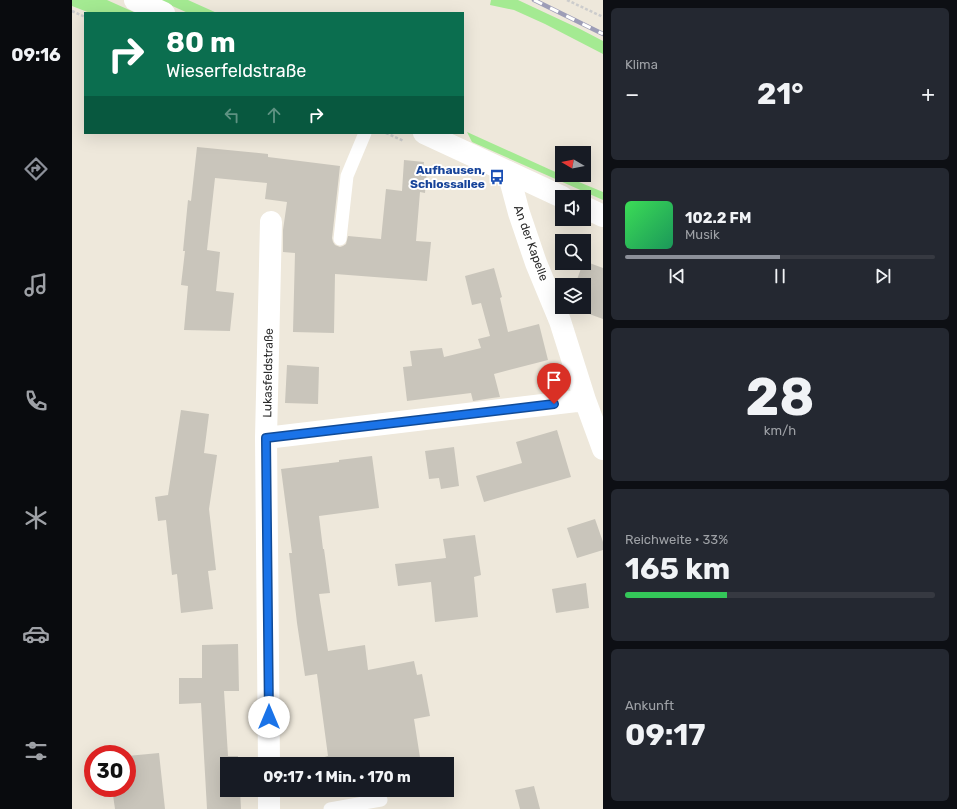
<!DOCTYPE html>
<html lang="de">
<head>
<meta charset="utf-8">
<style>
	body { margin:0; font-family:Rubik,sans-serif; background:#242831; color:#f1f3f6; height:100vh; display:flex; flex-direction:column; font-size:15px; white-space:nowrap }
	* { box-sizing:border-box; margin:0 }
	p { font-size:13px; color:#9ea1a6 }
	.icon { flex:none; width:22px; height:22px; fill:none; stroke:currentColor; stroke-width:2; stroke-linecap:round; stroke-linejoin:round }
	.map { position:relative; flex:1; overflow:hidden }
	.drawer { display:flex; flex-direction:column; gap:8px; padding:8px; background:#0d0f14; width:354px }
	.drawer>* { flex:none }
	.top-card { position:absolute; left:12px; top:12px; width:380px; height:122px; border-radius:0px; box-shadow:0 4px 16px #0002; background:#0b6e4f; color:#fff; overflow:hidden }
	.needle { width:26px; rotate:280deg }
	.buttons { position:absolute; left:483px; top:146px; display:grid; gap:8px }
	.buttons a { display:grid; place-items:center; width:36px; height:36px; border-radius:0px; background:#171b24; box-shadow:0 4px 16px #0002; font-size:20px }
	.speed { position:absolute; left:12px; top:745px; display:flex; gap:8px; font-size:20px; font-weight:700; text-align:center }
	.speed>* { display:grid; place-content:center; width:52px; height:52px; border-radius:50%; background:#171b24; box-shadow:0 4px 16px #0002; line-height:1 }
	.speed .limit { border:6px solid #d22; background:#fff; color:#111 }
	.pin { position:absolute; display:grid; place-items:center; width:34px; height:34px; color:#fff; margin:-41px -17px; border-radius:50% 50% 50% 0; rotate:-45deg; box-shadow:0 0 4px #0007 }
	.pin .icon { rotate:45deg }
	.me { position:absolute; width:44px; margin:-22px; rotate:0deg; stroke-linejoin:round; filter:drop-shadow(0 0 3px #0008) }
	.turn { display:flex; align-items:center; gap:14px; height:84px; padding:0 16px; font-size:18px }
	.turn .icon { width:52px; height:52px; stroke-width:2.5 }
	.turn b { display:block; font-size:28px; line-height:34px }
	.lanes { display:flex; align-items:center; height:38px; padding:0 16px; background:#0003; justify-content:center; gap:20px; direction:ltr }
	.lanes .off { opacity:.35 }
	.big { font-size:30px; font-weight:700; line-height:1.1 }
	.drawer .card { flex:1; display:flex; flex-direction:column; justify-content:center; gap:6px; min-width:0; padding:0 14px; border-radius:6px; background:#242831 }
	.drawer .dial { align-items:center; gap:0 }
	.dial b { font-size:52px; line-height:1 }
	.song { display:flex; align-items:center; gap:12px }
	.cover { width:48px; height:48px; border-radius:6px; background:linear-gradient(135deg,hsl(130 70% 55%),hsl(150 70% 35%)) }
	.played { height:4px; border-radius:2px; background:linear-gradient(90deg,#8c9099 50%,#363941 50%) }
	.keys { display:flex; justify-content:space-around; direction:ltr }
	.heat { display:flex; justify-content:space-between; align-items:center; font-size:22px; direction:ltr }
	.charge { height:6px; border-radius:3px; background:linear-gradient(90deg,#34c759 33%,#363941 0) }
	.trip { position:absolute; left:148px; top:757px; width:234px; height:40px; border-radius:0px; background:#171b24; box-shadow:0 4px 16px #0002; font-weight:700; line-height:40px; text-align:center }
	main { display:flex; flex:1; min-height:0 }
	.tab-bar { display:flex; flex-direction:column; width:72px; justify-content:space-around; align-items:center; background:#090b0e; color:#9ea1a6 }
	.tab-bar .icon { width:28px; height:28px }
	.tab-bar .active { color:#8c9099 }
	.tab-bar b { font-size:18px; color:#f1f3f6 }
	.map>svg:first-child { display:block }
	.green { fill:#a4ea92 }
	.building { fill:#c9c5bb }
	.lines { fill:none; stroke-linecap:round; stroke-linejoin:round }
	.path { stroke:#ccc; stroke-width:2.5; stroke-dasharray:3 2; stroke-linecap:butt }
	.service { stroke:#fff; stroke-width:13 }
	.minor { stroke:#fff; stroke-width:22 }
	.secondary { stroke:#fff; stroke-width:22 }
	.rail-casing { stroke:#9d9db7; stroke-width:4.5 }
	.rail { stroke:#fff; stroke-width:3; stroke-dasharray:9; stroke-linecap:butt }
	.route-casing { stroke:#114b97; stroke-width:10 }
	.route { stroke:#1a73e8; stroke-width:7 }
	.labels { text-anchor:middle; stroke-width:4; stroke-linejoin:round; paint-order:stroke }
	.transit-label { font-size:12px; font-weight:bold; fill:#164399; stroke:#fff; text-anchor:end }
	.street-label { font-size:12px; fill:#2b2b2b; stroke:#fff }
</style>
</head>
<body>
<main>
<nav class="tab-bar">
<b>09:16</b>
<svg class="icon active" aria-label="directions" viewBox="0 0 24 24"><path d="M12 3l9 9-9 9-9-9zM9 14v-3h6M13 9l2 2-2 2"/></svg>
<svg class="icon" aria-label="music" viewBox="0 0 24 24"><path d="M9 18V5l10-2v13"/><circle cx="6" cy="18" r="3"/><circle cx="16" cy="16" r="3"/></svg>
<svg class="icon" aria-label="phone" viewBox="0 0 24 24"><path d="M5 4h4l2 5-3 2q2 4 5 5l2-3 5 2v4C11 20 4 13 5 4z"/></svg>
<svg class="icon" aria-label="climate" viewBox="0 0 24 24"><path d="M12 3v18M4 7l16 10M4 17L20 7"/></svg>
<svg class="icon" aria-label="car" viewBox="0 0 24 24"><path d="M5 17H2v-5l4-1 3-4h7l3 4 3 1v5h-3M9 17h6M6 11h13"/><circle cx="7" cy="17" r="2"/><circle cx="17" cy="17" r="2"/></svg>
<svg class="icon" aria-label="filters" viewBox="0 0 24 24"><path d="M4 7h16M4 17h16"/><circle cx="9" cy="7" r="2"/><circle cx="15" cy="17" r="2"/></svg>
</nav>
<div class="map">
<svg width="531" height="809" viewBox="0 0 531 809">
	<rect width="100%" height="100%" fill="#eee8db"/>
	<path class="green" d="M0,0h35l29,13h-46l-18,-7z
		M87,0h29l29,13h-29z
		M419,0h27l62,29 23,12v13l-58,-30 -31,-14 -24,-5z
		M395,132l95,43 41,17v8l-131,-58z"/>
	<path class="building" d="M125,147l71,7v3l72,9 -8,72 1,4 2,3 5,2 3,-1 3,-2 2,-8 33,3 5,-50 16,2 2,-31 20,2 -1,6 4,1 -2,24 -5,-1 -4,49 15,1 -4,39 -92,-7 -1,59 -41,-1 2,-79 -12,-1v-22l4,-28 -22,-3 2,-16 -52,-5 -8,72 13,2 -4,39 18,2 -4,38 -46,-1 4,-44 -7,-1 4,-34h-2l5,-51 3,1z
		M512,261l19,7v51l-33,-12h14v-22h-9l8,-22h1z
		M422,268l8,29 -2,1 8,34 31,-8 9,36 -54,14 6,23 -8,1 -19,3 -2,-8 -64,8 -4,-34 9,-1 -2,-15 32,-3 2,9 37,-9 -3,-9 12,-3 -9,-33 -9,2 -7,-29z
		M215,365l32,2 -1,37 -33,-1z
		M109,410l28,4 -5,39 13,2 -8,54 7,61 -8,1 5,38 -32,4 -4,-39 -5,1 -6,-55 -8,1 -3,-24 13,-2z
		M485,430l14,47 -87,25 -8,-26 46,-13 -6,-21z
		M382,447l5,39 -18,3 -2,-11 -10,1 -4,-28z
		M300,456l7,52 -60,8 4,33h1l6,44 -11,1 9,57 37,-6 3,25 46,-9 3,14 5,-1 8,42 -16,3 7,45h-120l27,-8 -11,-82 -12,2 -8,-53 -8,-70h3l-11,-84 58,-7v-2z
		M523,519l8,23v8l-26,8 -10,-30z
		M403,535l6,40 -7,2 4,40 -43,5 -4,-40 -33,4 -3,-22 51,-6 -3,-19z
		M514,583l3,25 -33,5 -4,-24z
		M166,644l1,47h-15l4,65h10v8h-11v26h13l1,19h-34l-6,-106 -22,1v-26h23v-33z
		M87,753l6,56h-50l-3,-21h15v-32z
		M462,786l6,23h-20l-5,-19z"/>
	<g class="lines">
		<path class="path" d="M495,0l36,17
			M0,11l13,6
			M314,133l18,8"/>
		<path class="service" d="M268,239l7,-63 18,-43
			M258,809l51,-9"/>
		<path class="minor" d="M436,172l11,41 17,50 24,58 25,79 18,49
			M194,438l319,-38
			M197,764l-3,-326 5,-216
			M197,790v19"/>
		<path class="secondary" d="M63,0l29,13
			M352,133l138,64
			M512,207l19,9"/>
		<g class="rail-casing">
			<path id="rail" d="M462,0l69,34"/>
		</g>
		<use href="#rail" class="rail"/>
	</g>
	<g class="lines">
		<g class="route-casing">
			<path id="route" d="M197,717l-3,-279 288,-34"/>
		</g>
		<use href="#route" class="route"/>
	</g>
	<defs>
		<g id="bus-bare" transform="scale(1.2)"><path d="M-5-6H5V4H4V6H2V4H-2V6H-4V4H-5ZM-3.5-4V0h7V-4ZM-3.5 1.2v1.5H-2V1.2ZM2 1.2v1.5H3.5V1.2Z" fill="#1a4fb4" stroke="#fff" stroke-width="2.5" paint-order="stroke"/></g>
	</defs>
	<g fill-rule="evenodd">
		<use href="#bus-bare" x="425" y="177"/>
	</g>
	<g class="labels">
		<g class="transit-label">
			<text x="413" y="174">Aufhausen,<tspan x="413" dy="14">Schlossallee</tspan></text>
		</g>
		<g class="street-label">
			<text transform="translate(459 243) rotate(70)" y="4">An der Kapelle</text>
			<text transform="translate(196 373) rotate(-89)" y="4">Lukasfeldstraße</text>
		</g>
	</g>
</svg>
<div class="buttons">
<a><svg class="needle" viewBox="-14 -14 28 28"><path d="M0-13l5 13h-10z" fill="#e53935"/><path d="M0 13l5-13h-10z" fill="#9ea1a6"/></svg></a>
<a><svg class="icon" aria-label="sound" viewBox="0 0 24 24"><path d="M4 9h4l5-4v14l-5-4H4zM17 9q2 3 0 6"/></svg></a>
<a><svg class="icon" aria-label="search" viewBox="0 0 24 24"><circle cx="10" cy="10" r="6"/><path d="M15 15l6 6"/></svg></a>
<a><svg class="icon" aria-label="layers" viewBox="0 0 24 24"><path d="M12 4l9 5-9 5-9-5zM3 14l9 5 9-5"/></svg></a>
</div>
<div class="speed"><div class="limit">30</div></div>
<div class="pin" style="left:482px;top:404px;background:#d93025"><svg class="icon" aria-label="arrive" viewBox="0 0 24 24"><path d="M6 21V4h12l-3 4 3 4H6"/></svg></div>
<svg class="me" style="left:197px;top:717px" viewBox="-20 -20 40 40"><circle r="19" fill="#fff"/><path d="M0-13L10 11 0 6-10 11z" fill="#1a73e8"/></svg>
<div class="trip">09:17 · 1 Min. · 170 m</div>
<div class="top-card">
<div class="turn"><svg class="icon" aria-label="right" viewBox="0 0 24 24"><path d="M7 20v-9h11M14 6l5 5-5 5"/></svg><div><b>80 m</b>Wieserfeldstraße</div></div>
<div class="lanes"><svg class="icon off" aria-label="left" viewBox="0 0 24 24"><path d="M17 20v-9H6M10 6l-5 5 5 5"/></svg><svg class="icon off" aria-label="ahead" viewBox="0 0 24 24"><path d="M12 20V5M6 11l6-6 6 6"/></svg><svg class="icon" aria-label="right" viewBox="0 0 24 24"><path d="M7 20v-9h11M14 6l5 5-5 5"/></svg></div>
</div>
</div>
<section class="drawer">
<div class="card"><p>Klima</p>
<div class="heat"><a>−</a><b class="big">21°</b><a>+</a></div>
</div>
<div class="card">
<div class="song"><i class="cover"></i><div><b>102.2 FM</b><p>Musik</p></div></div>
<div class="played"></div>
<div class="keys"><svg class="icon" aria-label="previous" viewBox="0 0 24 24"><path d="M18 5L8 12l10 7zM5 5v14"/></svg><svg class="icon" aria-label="pause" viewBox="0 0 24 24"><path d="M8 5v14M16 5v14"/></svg><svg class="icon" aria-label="next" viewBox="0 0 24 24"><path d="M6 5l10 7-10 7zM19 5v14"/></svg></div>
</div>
<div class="card dial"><b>28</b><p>km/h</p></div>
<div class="card"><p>Reichweite · 33%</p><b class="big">165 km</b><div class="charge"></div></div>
<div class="card"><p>Ankunft</p><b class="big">09:17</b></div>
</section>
</main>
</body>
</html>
